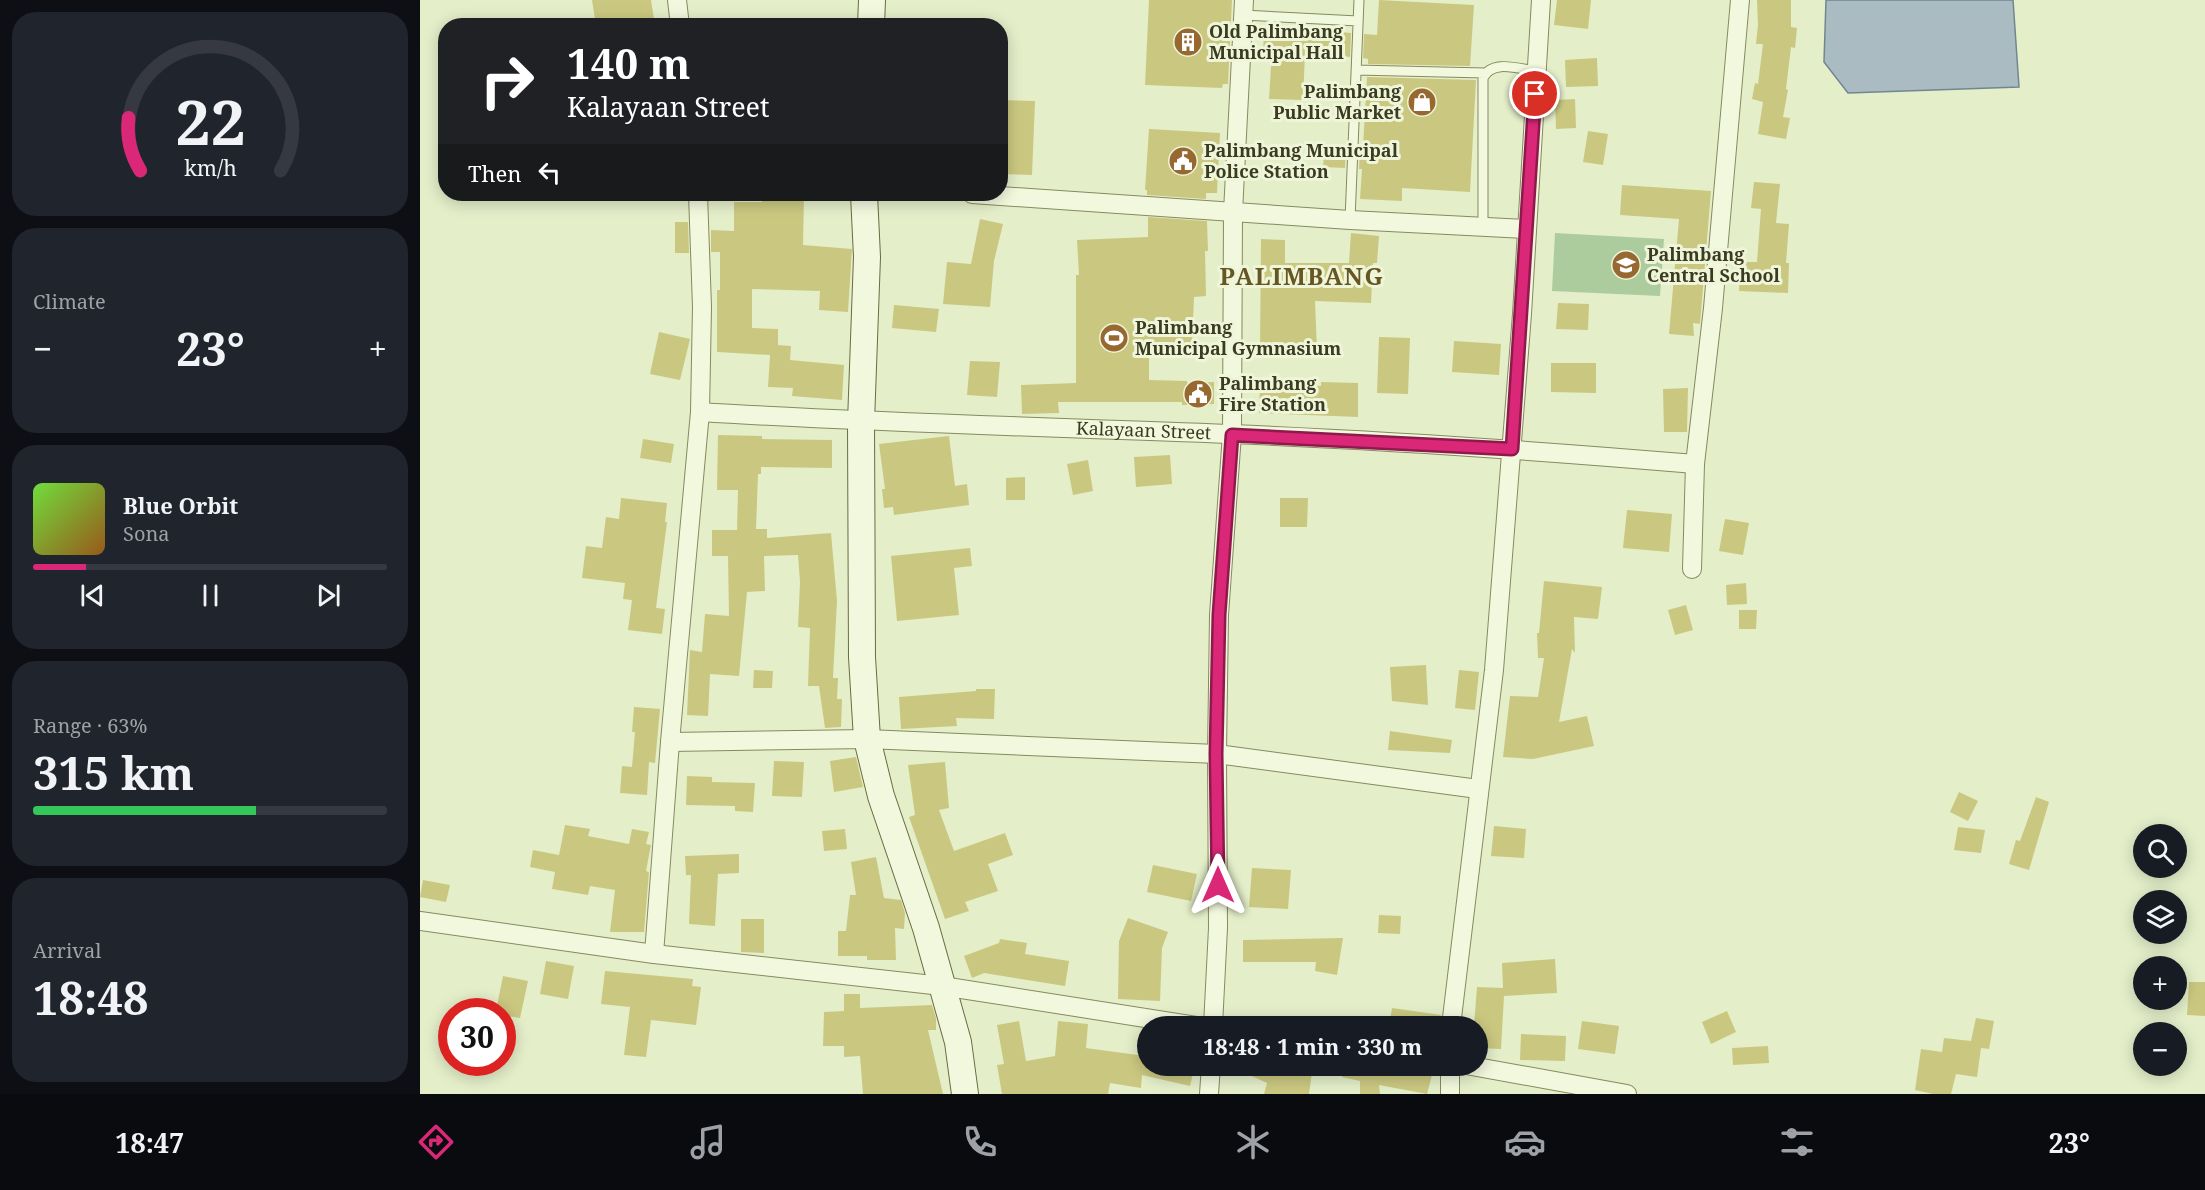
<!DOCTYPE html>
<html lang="en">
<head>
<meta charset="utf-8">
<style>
	body { margin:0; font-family:"Noto Serif",serif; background:#20242c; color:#f1f3f6; height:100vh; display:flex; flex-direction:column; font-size:22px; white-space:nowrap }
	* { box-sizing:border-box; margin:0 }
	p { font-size:20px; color:#9ea1a6 }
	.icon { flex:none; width:33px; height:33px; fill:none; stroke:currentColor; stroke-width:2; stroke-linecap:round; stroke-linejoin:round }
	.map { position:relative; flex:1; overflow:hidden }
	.drawer { display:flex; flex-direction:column; gap:12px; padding:12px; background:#0d0f14; width:420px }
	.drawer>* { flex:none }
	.guide { position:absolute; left:18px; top:18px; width:570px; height:183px; border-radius:24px; box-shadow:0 3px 15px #0003; background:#202124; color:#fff; overflow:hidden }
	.buttons { position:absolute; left:1713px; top:824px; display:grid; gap:12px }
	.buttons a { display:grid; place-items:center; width:54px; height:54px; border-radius:50%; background:#171b24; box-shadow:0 3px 15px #0003; font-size:30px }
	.speed { position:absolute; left:18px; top:998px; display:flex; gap:12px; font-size:30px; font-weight:700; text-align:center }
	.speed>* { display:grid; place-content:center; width:78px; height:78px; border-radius:50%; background:#171b24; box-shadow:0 3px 15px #0003; line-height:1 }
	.speed .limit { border:9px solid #d22; background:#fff; color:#111 }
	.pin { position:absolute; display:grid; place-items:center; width:51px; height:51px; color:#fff; margin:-26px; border:3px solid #fff; border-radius:50%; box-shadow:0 2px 6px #0007 }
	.me { position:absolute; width:66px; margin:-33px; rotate:0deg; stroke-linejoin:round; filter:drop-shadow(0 0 4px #0008) }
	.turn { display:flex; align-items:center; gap:21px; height:126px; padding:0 30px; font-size:27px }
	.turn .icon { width:78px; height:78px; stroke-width:2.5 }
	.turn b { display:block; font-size:42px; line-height:51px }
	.then { display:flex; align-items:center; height:57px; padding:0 30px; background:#0003; gap:12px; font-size:22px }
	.big { font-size:45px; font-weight:700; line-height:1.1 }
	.drawer .tile { flex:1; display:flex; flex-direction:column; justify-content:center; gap:9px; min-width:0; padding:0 21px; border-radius:24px; background:#20242c }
	.drawer .dial { align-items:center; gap:0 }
	.dial svg { height:156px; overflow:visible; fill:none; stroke:#363941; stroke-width:7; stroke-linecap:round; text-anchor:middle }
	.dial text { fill:#f1f3f6; stroke:none }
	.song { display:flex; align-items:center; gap:18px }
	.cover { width:72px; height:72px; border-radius:9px; background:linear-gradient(135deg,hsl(100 70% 55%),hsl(30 70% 35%)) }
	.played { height:6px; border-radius:3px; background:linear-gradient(90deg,#db2777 15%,#363941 15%) }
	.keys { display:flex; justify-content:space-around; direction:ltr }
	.heat { display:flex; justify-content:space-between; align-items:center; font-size:33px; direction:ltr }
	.charge { height:9px; border-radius:4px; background:linear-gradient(90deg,#34c759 63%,#363941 0) }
	.trip { position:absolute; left:717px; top:1016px; width:351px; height:60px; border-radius:30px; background:#171b24; box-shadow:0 3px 15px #0003; font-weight:700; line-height:60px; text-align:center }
	.tab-bar { display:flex; height:96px; justify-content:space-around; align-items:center; background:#090b0e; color:#9ea1a6 }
	.tab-bar .icon { width:42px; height:42px }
	.tab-bar .active { color:#db2777 }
	.tab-bar b { font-size:27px; color:#f1f3f6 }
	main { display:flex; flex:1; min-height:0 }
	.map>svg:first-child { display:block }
	.green { fill:#accc9d }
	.water { fill:#aabcc2; stroke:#708791; stroke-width:1.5 }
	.building { fill:#cac880 }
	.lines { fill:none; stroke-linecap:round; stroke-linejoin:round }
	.lane-casing { stroke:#868a5e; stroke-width:11 }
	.street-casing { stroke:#868a5e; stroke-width:20 }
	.secondary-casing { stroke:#696c41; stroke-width:28 }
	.lane { stroke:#f1f8dd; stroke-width:9 }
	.street { stroke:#f1f8dd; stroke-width:18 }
	.secondary { stroke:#f1f8dd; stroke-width:26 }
	.route-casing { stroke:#8e194d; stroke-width:15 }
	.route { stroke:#db2777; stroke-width:10 }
	.labels { text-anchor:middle; stroke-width:6; stroke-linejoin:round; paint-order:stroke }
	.poi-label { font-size:18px; font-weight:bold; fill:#3a3b21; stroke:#eef5d9; text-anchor:start }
	.street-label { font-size:18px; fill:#3a3b21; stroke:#eef5d9 }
	.district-label { font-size:24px; font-weight:bold; letter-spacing:1.5px; fill:#665622; stroke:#eef5d9 }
</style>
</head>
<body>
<main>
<section class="drawer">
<div class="tile dial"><svg viewBox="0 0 100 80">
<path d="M14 69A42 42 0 1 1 86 69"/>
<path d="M14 69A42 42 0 0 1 8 42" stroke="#db2777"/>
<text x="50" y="56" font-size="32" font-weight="700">22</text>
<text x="50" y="72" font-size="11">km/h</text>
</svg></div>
<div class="tile"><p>Climate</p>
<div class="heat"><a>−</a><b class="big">23°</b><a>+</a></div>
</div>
<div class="tile">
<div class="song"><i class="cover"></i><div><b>Blue Orbit</b><p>Sona</p></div></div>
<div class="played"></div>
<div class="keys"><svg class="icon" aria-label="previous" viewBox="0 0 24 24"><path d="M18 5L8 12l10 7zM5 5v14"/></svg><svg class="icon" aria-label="pause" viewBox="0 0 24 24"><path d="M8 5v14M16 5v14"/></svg><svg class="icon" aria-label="next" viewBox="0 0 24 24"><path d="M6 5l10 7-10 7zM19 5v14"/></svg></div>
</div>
<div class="tile"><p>Range · 63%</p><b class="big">315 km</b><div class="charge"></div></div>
<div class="tile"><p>Arrival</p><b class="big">18:48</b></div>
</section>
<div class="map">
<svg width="1785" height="1094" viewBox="0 0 1785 1094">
	<rect width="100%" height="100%" fill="#e4eec9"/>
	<path class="green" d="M1135,233l109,6 -4,57 -108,-5z"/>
	<path class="water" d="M1406,0h187l6,87 -171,6 -24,-31z"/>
	<path class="building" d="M172,0h59l4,26h-59z
		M729,0h83l-4,84h-5l-1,4 -77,-3z
		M959,0l95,5 -4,61 -102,-2v-5l-5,-1 1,-24 13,1z
		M1137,0h34l-3,29 -34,-4z
		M1337,0h34v27l6,1 -2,20 -4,-1 -5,42 2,1 -5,27 7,1 -4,21 -28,-5 5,-32 -11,-3 3,-16 3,1 5,-40h-7l2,-19z
		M845,25l86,8 -1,24 -45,-4 -2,47 -34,-1 3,-49 -9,-1z
		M1177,58l1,28 -32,1 -1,-27z
		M947,77l109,3 -6,112 -68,-4v13l-42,-2 2,-30h-3l1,-23 3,1z
		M1155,99l1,29 -20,1 -1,-29z
		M580,100l35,1 -3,74 -32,-1z
		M729,129l71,4 -3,60h-11v6l-59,-4v-5h-2z
		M1168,131l20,3 -5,31 -20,-3z
		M905,144l21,2 -1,22 -22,-1z
		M1334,182l26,2 -4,39 13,1 -3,39h3l-1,30 -49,-2 1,-29h17l4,-53 -10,-1z
		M1202,185l89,6 -11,133 -7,-1 1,13 -25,-2 10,-115 -59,-4z
		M343,194l41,1 -1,50 49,4 -4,63 -29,-2 1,-19 -68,-2v39l26,1v16l13,1 -1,14 54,5 -2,35 -50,-4 1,-8 -25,-1 2,-32 -53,-3v-62h3v-38h-9v-22l23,1v-29h28z
		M728,217l59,4 1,30h-3l1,45 -12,1 -2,47h-5v10l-38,1v25l38,1v2l27,-1v22l-32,1v-3h-124l1,11 -37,1 -1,-29 55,-2v-108h3l-2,-35 71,-3z
		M560,219l23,5 -9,37 -4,46 -47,-3 4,-42 24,2z
		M255,222h13l1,31h-14z
		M931,233l28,3 -2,27h-4l-2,40 -56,-2 2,49 -57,1 1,-112 24,1v23h64z
		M1138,303l31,1 -1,26 -32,-1z
		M474,305l45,4 -3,23 -44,-4z
		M239,332l31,7 -10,41 -30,-6z
		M959,337l31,1 -2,56 -31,-1z
		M1034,341l47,3 -2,31 -47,-3z
		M550,361l30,1 -3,35 -30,-2z
		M1131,363h45v30l-45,-1z
		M901,382l37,1v34l-99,-4 1,-29 61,2z
		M1268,388l-1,44h-23l-1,-43z
		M298,435l44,1v3l70,1v28l-71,-1v7h-3l-2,55h11v9l64,-5 6,68 -4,77h5l-1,21h5l-1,28 -16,1 -6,-42h-11l2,-58 -12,-1 2,-45 -2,-27 -34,1 1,35 -18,1 -8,84 -29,-2 -2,42 -21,-1 3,-65 12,2 3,-38 24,2 -1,-60h-16v-26h25l1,-40h-21z
		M529,436l6,50 12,-2 2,21 -75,10 -1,-8 -9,1 -2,-19h3l-6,-45z
		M223,439l31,5 -3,19 -31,-5z
		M750,455l2,29 -36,3 -2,-30z
		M668,460l5,31 -20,4 -6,-31z
		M605,477v23h-19v-22z
		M201,498l46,5 -2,19h2l-11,86 9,1 -3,25 -34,-4 4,-30 -9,-1 2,-16 -43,-5 4,-32 16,2 4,-31 13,2z
		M860,498h28l-1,29h-27z
		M1207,510l45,4 -3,38 -46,-4z
		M1305,519l24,4 -6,32 -24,-4z
		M550,548l2,18 -18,2 5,47 -62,6 -6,-65z
		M1124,581l58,6 -4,32 -24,-2 1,36 -3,-4 -13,73 28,-6 7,30 -61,13 -30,-2 7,-61 28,1 6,-39h-6l-1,-25h2z
		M1326,583l1,21 -20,1 -1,-20z
		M1266,605l7,25 -18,5 -7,-25z
		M1319,610h18l-1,19h-17z
		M1006,665l2,40 -36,-4 -2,-34z
		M334,670l19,1 -1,17h-19z
		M1039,670l20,2 -4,38 -20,-2z
		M556,689h19l-1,30 -38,-1 1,8 -56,3 -2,-32 77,-6z
		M214,707l26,2 -5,54 -6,-1 -2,33 -27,-2 2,-27 10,1 3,-35h-3z
		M970,731l62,9 -2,13 -62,-3z
		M436,757l7,30 -29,5 -4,-31z
		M354,761l30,1 -2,35 -30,-1z
		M525,762l4,46 -10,2 15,41 51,-18 8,22 -25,9 10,27 -33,11 4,9 -24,8 -36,-102 6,-2 -7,-50z
		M267,776l25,1v5l43,1 -2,29 -18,-1v-5l-49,-1z
		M1539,792l19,9 -10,20 -18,-9z
		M1616,797l13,5 -20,68 -20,-6 7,-24 4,1z
		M145,825l25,4 -2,7 41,8 3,-15 17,3 -3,12 5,1 -5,26 3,1 -5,60h-34l5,-42 -25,-4 -2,9 -36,-6 3,-17 -25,-5 3,-17 26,5z
		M1074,826l32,3 -2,29 -33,-2z
		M1538,827l27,3 -4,23 -27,-3z
		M425,829l2,20 -23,2 -2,-20z
		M319,854v19l-21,1 -3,52 -26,-2 2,-49h-5l-1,-19z
		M456,857l8,41 17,2 4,13 -1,16 -9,-1 1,32h-29v-4h-29v-25h8l4,-36h6l-5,-33z
		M733,865l44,9 -6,27 -44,-9z
		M832,868l39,2 -3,39 -39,-2z
		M3,880l27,5 -4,17 -26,-5z
		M959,915l22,1 -1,18 -22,-1z
		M708,918l40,14 -6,16 -2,53 -42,-2 1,-58z
		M321,919h23v34l-23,-1z
		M923,938l-6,37 -22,-4 1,-9h-73v-22z
		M580,939l27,4 -2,11 44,7 -4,25 -81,-13 -12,5 -8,-22 35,-13z
		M1135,959l2,34 -53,3 -3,53 -23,-1v-22h-4l3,-39 26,1 -1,-25z
		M126,961l28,5 -6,33 -28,-5z
		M185,971l88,8 -1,7 9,1 -5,38 -45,-5 -5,37 -22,-2 6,-48 -29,-3z
		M83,976l25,5 -8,37 -18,-3v-4h-6z
		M1769,982h16v34l-18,-1z
		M424,994h16v14l72,-3 4,13v12h-8l15,64h-80l-3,-38 -16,1v-11h-21l1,-34 20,-1z
		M972,1008l49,7 -1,11h-51z
		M1307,1011l9,21 -25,12 -9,-22z
		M1556,1018l18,3 -5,28 -8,-1 -4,29 -21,-3 -5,20h-18l-18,-4 6,-41 21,3 2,-14 27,3z
		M599,1021l7,40 29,-5 3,-35 30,3 -2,24 59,8 -1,9h51l-5,21 -48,-11 -1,13 -31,-5 -2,11h-106l-5,-29 7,-1 -7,-39z
		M1162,1021l37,5 -4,28 -37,-5z
		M1101,1034l45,2 -1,25 -45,-1z
		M1348,1046l1,17 -36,2 -1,-17z
		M808,1065h85l-4,29h-45l3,-11z
		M968,1065l44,10 -5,19 -48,-9 1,9h-20v-13l-18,-4v-5l45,-3z"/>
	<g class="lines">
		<g class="lane-casing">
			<path id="lane" d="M823,15l115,6
				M936,70l129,3
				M930,220l9,-220
				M1063,228v-150c9,-19 36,-9 53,-7"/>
		</g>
		<g class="street-casing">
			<g id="street">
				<path d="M257,0l3,26"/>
				<path d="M552,194l378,26 176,9"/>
				<path id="s1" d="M280,412c176,11 353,15 530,22 155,6 310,17 465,30"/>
				<path d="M1272,569l3,-105 18,-156 27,-308"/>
				<path d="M250,742l197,-3 350,15 261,35"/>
				<path d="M0,921l234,33 288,32 254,40"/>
				<path d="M234,954l16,-212 30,-330 2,-105 -4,-113"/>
				<path d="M793,1026l5,-98 -1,-174 2,-139 13,-181 1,-222 11,-212"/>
				<path d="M1031,1026l43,-356 28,-356 19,-314"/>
				<path d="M1046,1065l161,29"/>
				<path d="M789,1094l2,-29"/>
				<path d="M1030,1094v-29"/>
			</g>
		</g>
		<g class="secondary-casing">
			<path id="secondary" d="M451,26l1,-26
				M444,194l3,63 -6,165 1,235 5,82 14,57 45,132 32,114 7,52"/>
		</g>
		<use href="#lane" class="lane"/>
		<use href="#street" class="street"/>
		<use href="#secondary" class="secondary"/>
	</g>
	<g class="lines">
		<g class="route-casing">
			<path id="route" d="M798,885l-2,-131 3,-139 13,-180 280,14 23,-355"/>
		</g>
		<use href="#route" class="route"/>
	</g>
	<defs>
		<g id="building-disc" transform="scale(1.5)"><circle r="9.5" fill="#976830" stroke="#eef5d9"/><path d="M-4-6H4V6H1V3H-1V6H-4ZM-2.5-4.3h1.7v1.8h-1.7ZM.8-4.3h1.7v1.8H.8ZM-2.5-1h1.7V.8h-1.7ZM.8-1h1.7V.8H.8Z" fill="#fff"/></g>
		<g id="shop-disc" transform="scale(1.5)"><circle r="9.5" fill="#976830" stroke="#eef5d9"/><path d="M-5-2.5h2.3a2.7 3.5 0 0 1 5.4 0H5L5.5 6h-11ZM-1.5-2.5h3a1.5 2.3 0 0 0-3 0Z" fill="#fff"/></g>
		<g id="civic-disc" transform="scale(1.5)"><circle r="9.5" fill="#976830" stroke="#eef5d9"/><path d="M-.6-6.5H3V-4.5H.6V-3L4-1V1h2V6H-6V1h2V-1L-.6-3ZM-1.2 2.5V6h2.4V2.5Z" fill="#fff"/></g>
		<g id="school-disc" transform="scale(1.5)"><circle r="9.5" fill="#976830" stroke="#eef5d9"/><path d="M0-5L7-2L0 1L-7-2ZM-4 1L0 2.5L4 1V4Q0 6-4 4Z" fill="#fff"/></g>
		<g id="stadium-disc" transform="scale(1.5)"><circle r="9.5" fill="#976830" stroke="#eef5d9"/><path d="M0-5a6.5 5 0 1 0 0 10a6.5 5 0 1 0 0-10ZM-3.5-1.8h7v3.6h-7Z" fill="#fff"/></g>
	</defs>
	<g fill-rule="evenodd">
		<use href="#building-disc" x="768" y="42"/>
		<use href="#shop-disc" x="1002" y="102"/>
		<use href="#civic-disc" x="763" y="161"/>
		<use href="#school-disc" x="1206" y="265"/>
		<use href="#stadium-disc" x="694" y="338"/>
		<use href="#civic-disc" x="778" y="394"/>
	</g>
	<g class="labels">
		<g class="poi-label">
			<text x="789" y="38">Old Palimbang<tspan x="789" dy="21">Municipal Hall</tspan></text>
			<text x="981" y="98" text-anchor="end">Palimbang<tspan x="981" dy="21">Public Market</tspan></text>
			<text x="784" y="157">Palimbang Municipal<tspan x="784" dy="21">Police Station</tspan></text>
			<text x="1227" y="261">Palimbang<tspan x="1227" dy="21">Central School</tspan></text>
			<text x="715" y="334">Palimbang<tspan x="715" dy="21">Municipal Gymnasium</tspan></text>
			<text x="799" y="390">Palimbang<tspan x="799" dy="21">Fire Station</tspan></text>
		</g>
		<g class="street-label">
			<text dy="6" stroke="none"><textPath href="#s1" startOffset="444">Kalayaan Street</textPath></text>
		</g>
		<g class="district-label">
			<text x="882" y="285">PALIMBANG</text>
		</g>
	</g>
</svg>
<div class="buttons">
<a><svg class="icon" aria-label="search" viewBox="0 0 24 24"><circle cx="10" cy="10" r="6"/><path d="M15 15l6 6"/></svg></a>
<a><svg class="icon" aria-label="layers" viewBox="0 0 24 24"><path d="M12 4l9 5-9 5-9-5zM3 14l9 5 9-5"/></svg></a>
<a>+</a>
<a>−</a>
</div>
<div class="speed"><div class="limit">30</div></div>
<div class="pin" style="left:1115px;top:94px;background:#d93025"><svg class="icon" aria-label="arrive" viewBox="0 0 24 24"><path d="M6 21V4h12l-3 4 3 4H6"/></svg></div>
<svg class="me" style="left:798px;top:885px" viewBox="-20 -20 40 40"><path d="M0-17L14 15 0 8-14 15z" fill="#db2777" stroke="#fff" stroke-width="4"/></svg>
<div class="trip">18:48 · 1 min · 330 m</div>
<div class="guide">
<div class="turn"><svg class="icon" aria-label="right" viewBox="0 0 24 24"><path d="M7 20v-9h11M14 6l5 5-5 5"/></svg><div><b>140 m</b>Kalayaan Street</div></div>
<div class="then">Then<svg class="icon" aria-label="left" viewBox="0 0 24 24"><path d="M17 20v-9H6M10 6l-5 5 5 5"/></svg></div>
</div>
</div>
</main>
<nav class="tab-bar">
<b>18:47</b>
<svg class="icon active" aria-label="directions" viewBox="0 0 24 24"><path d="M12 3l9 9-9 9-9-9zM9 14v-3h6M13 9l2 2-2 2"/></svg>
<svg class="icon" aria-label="music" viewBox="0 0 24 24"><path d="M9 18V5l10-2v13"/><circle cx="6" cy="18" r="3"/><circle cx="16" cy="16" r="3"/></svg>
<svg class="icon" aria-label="phone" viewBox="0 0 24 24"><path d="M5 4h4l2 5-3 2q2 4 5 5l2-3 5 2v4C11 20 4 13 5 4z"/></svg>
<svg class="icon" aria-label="climate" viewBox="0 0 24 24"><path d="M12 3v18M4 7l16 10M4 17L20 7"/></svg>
<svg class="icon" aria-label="car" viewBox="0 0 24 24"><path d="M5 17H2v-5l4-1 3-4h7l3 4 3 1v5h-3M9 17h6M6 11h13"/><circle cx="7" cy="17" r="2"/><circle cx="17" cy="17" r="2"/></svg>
<svg class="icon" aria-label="filters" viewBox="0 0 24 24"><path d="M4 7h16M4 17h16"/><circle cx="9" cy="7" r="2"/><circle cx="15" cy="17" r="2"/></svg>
<b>23°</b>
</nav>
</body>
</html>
